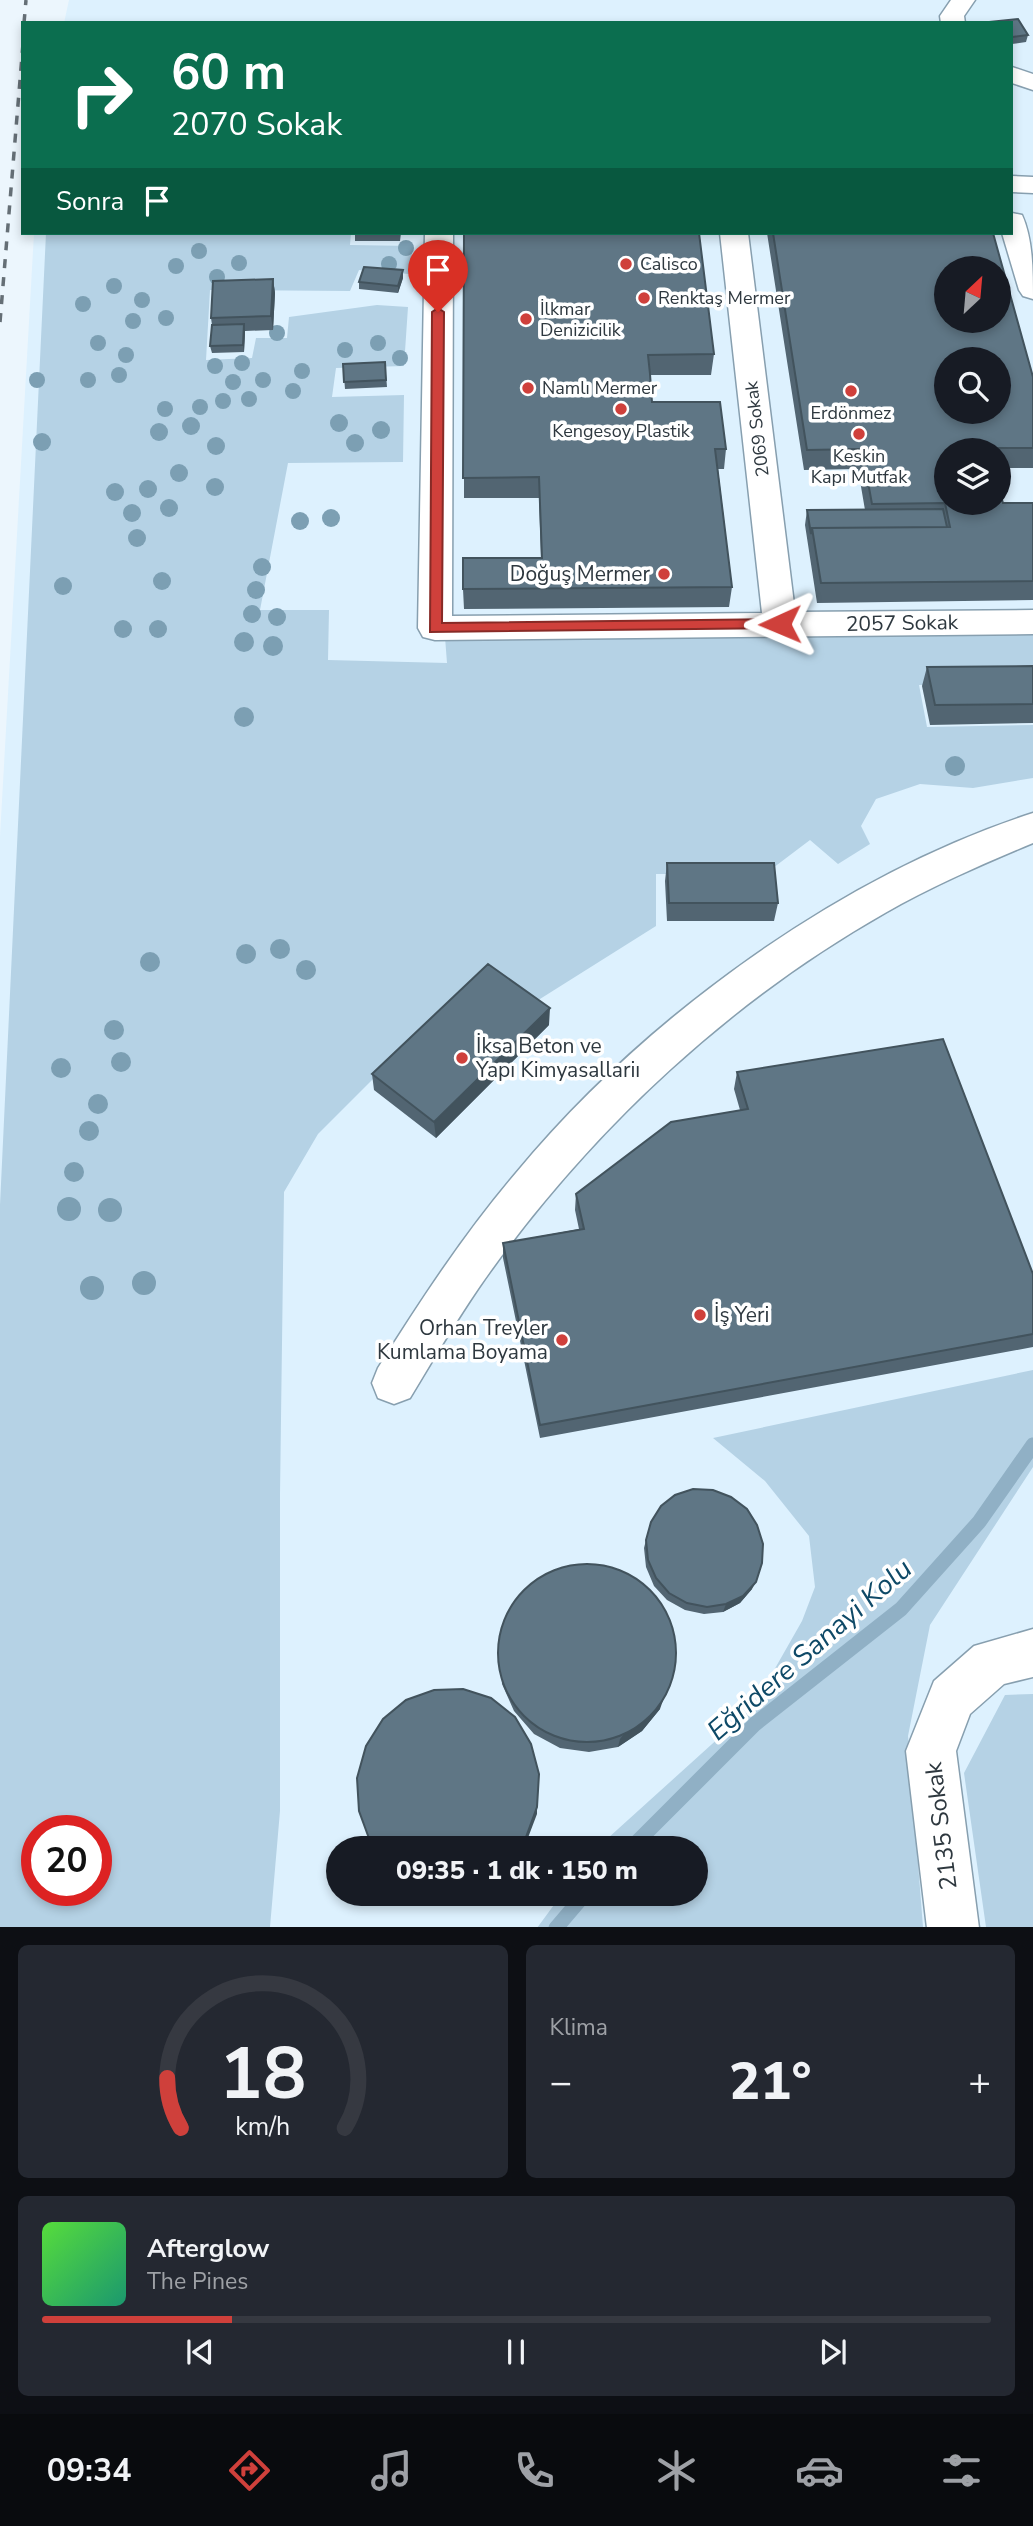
<!DOCTYPE html>
<html lang="tr">
<head>
<meta charset="utf-8">
<style>
	body { margin:0; font-family:"Nunito Sans",sans-serif; background:#242831; color:#f1f3f6; height:100vh; display:flex; flex-direction:column; font-size:26px; white-space:nowrap }
	* { box-sizing:border-box; margin:0 }
	p { font-size:23px; color:#9ea1a6 }
	.icon { flex:none; width:38px; height:38px; fill:none; stroke:currentColor; stroke-width:2; stroke-linecap:round; stroke-linejoin:round }
	.map { position:relative; height:1927px; overflow:hidden }
	.side { display:flex; flex-direction:column; gap:18px; padding:18px; background:#0d0f14; flex:1 }
	.side>* { flex:none }
	.top-card { position:absolute; left:21px; top:21px; width:992px; height:214px; border-radius:0px; box-shadow:0 4px 10px #0003; background:#0b6e4f; color:#fff; overflow:hidden }
	.needle { width:46px; rotate:26deg }
	.buttons { position:absolute; left:934px; top:256px; display:grid; gap:14px }
	.buttons a { display:grid; place-items:center; width:77px; height:77px; border-radius:50%; background:#171b24; box-shadow:0 4px 10px #0003; font-size:35px }
	.speed { position:absolute; left:21px; top:1815px; display:flex; gap:14px; font-size:35px; font-weight:700; text-align:center }
	.speed>* { display:grid; place-content:center; width:91px; height:91px; border-radius:50%; background:#171b24; box-shadow:0 4px 10px #0003; line-height:1 }
	.speed .limit { border:10px solid #d22; background:#fff; color:#111 }
	.pin { position:absolute; display:grid; place-items:center; width:60px; height:60px; color:#fff; margin:-72px -30px; border-radius:50% 50% 50% 0; rotate:-45deg; box-shadow:0 0 7px #0007 }
	.pin .icon { rotate:45deg }
	.me { position:absolute; width:77px; margin:-38px; rotate:269deg; stroke-linejoin:round; filter:drop-shadow(0 0 5px #0008) }
	.turn { display:flex; align-items:center; gap:24px; height:147px; padding:0 35px; font-size:32px }
	.turn .icon { width:91px; height:91px; stroke-width:2.5 }
	.turn b { display:block; font-size:49px; line-height:60px }
	.then { display:flex; align-items:center; height:66px; padding:0 35px; background:#0003; gap:14px; font-size:26px }
	.big { font-size:52px; font-weight:800; line-height:1.1 }
	.side .tile { flex:1; display:flex; flex-direction:column; justify-content:center; gap:10px; min-width:0; padding:0 24px; border-radius:10px; background:#242831 }
	.side .dial { align-items:center; gap:0 }
	.dial svg { height:182px; overflow:visible; fill:none; stroke:#363941; stroke-width:7; stroke-linecap:round; text-anchor:middle }
	.dial text { fill:#f1f3f6; stroke:none }
	.song { display:flex; align-items:center; gap:21px }
	.cover { width:84px; height:84px; border-radius:10px; background:linear-gradient(135deg,hsl(110 70% 55%),hsl(160 70% 35%)) }
	.played { height:7px; border-radius:4px; background:linear-gradient(90deg,#cf403b 20%,#363941 20%) }
	.keys { display:flex; justify-content:space-around; direction:ltr }
	.heat { display:flex; justify-content:space-between; align-items:center; font-size:38px; direction:ltr }
	.side .tiles { flex:1; display:grid; gap:18px; grid-template-columns:1fr 1fr }
	.tile:last-child { grid-column:span 2 }
	.trip { position:absolute; left:326px; top:1836px; width:382px; height:70px; border-radius:35px; background:#171b24; box-shadow:0 4px 10px #0003; font-weight:800; line-height:70px; text-align:center }
	.tabs { display:flex; height:112px; justify-content:space-around; align-items:center; background:#090b0e; color:#9ea1a6 }
	.tabs .icon { width:49px; height:49px }
	.tabs .active { color:#cf403b }
	.tabs b { font-size:32px; color:#f1f3f6 }
	.map>svg:first-child { display:block }
	.built { fill:#ddf1fe; fill-rule:evenodd }
	.green { fill:#b5d2e5; fill-rule:evenodd }
	.lines { fill:none; stroke-linecap:round; stroke-linejoin:round }
	.stream { stroke:#90b0c5; stroke-width:15 }
	.minor-casing { stroke:#879faf; stroke-width:3 }
	.minor { fill:#fff; fill-rule:evenodd }
	.rail { stroke:#656f76; stroke-width:3.5; stroke-dasharray:9 9; stroke-linecap:butt }
	.tree { fill:#7c9fb3 }
	.wall { fill:#526572 }
	.shaded-wall { fill:#42535d }
	.building { fill:#5f7685; stroke:#42535d; stroke-width:2; fill-rule:evenodd }
	.route { fill:#cf403b; stroke:#872a26; stroke-width:2 }
	.poi-dot { fill:#cf403b; stroke:#fff; stroke-width:2.5 }
	.labels { text-anchor:middle; stroke-width:7; stroke-linejoin:round; paint-order:stroke }
	.far-poi-label { font-size:18px; fill:#2e383f; stroke:#fff; text-anchor:start }
	.far-street-label { font-size:18px; fill:#2e383f; stroke:#fff }
	.poi-label { font-size:21px; fill:#2e383f; stroke:#fff; text-anchor:end }
	.street-label { font-size:21px; fill:#2e383f; stroke:#fff }
	.near-street-label { font-size:24px; fill:#2e383f; stroke:#fff }
	.near-water-label { font-size:28px; font-style:italic; fill:#0e4967; stroke:#fff }
</style>
</head>
<body>
<div class="map">
<svg width="1033" height="1928" viewBox="0 0 1033 1928">
	<rect width="100%" height="100%" fill="#ecf6fd"/>
	<path class="built" d="M69,0h964v1927l-1033,1v-1092l34,-603h978v-210h-948zM947,268h52v52h-52zM947,359h52v52h-52zM947,450h52v52h-52zM37,1830h59v60h-59zM338,1848h357v46h-357z"/>
	<path class="green" d="M46,233h305l-1,12 63,1 -4,28 -50,-4 -9,21 -140,-1 -4,70 46,-2 4,-20h31l2,-21 88,-12 31,2 -4,59 -68,2 -4,29 72,-2 -1,67 -115,1 -28,147h69l-1,50 119,3 -2,-26 588,-3v49l-114,2 8,42 106,-2v53l-60,10 -53,-4 -44,15 -15,27 9,18 -32,20 -28,-24 -45,34h-109v52l-124,78 -157,73 -57,57 -34,58 -4,302v317l-10,116 -270,1v-723zM37,1830h59v60h-59z
		M1033,1370v97l-103,158 -22,111 15,191 -386,1 25,-34h133v-46h-98l156,-141 49,-86 13,-34 -6,-51 -44,-55 -52,-43z
		M1033,1694v233h-47l-22,-154 41,-78z"/>
	<g class="lines">
		<path class="stream" d="M631,1848l124,-124 146,-115 78,-87 54,-77
			M556,1928l29,-34"/>
		<g class="minor-casing">
			<path id="minor" d="M951,0h24l-11,16 1,7h-24l-1,-7z
				M1012,67l21,7v16l-21,-7z
				M1012,176l21,1v16l-21,-1z
				M1012,213l10,2c11,24 11,57 11,84l-10,-3 -4,-6 -17,-57h10z
				M425,233h28l-1,383 310,-3 -42,-380h28l47,379 238,-2v24l-598,6 -12,-3 -5,-9z
				M1033,813v30c-50,21 -101,43 -148,70 -155,88 -288,212 -393,356 -30,41 -56,86 -82,129l-16,6 -16,-6 -6,-15 6,-15c43,-68 86,-134 138,-195 128,-155 325,-298 517,-360z
				M1033,1629v48l-29,7 -34,30 -14,37 23,177h-52l-21,-177 28,-70 40,-35z"/>
		</g>
		<use href="#minor" class="minor"/>
		<path class="rail" d="M24,23l2,-23
			M0,322l23,-278"/>
	</g>
	<g class="tree">
		<circle cx="406" cy="248" r="8"/>
		<circle cx="199" cy="251" r="8"/>
		<circle cx="239" cy="263" r="8"/>
		<circle cx="389" cy="264" r="8"/>
		<circle cx="176" cy="266" r="8"/>
		<circle cx="217" cy="277" r="8"/>
		<circle cx="114" cy="286" r="8"/>
		<circle cx="142" cy="300" r="8"/>
		<circle cx="83" cy="304" r="8"/>
		<circle cx="166" cy="318" r="8"/>
		<circle cx="133" cy="321" r="8"/>
		<circle cx="277" cy="333" r="8"/>
		<circle cx="98" cy="343" r="8"/>
		<circle cx="378" cy="343" r="8"/>
		<circle cx="345" cy="350" r="8"/>
		<circle cx="126" cy="355" r="8"/>
		<circle cx="400" cy="358" r="8"/>
		<circle cx="242" cy="363" r="8"/>
		<circle cx="215" cy="366" r="8"/>
		<circle cx="302" cy="371" r="8"/>
		<circle cx="119" cy="375" r="8"/>
		<circle cx="37" cy="380" r="8"/>
		<circle cx="88" cy="380" r="8"/>
		<circle cx="263" cy="380" r="8"/>
		<circle cx="233" cy="382" r="8"/>
		<circle cx="293" cy="391" r="8"/>
		<circle cx="249" cy="399" r="8"/>
		<circle cx="223" cy="401" r="8"/>
		<circle cx="200" cy="407" r="8"/>
		<circle cx="165" cy="409" r="8"/>
		<circle cx="339" cy="423" r="9"/>
		<circle cx="191" cy="426" r="9"/>
		<circle cx="381" cy="430" r="9"/>
		<circle cx="159" cy="432" r="9"/>
		<circle cx="42" cy="442" r="9"/>
		<circle cx="355" cy="443" r="9"/>
		<circle cx="216" cy="446" r="9"/>
		<circle cx="179" cy="473" r="9"/>
		<circle cx="215" cy="487" r="9"/>
		<circle cx="148" cy="489" r="9"/>
		<circle cx="115" cy="492" r="9"/>
		<circle cx="169" cy="508" r="9"/>
		<circle cx="132" cy="513" r="9"/>
		<circle cx="331" cy="518" r="9"/>
		<circle cx="300" cy="521" r="9"/>
		<circle cx="137" cy="538" r="9"/>
		<circle cx="262" cy="567" r="9"/>
		<circle cx="162" cy="581" r="9"/>
		<circle cx="63" cy="586" r="9"/>
		<circle cx="256" cy="590" r="9"/>
		<circle cx="252" cy="614" r="9"/>
		<circle cx="277" cy="617" r="9"/>
		<circle cx="123" cy="629" r="9"/>
		<circle cx="158" cy="629" r="9"/>
		<circle cx="244" cy="642" r="10"/>
		<circle cx="273" cy="646" r="10"/>
		<circle cx="244" cy="717" r="10"/>
		<circle cx="955" cy="766" r="10"/>
		<circle cx="280" cy="949" r="10"/>
		<circle cx="246" cy="954" r="10"/>
		<circle cx="150" cy="962" r="10"/>
		<circle cx="306" cy="970" r="10"/>
		<circle cx="114" cy="1030" r="10"/>
		<circle cx="121" cy="1062" r="10"/>
		<circle cx="61" cy="1068" r="10"/>
		<circle cx="98" cy="1104" r="10"/>
		<circle cx="89" cy="1131" r="10"/>
		<circle cx="74" cy="1172" r="10"/>
		<circle cx="69" cy="1209" r="12"/>
		<circle cx="110" cy="1210" r="12"/>
		<circle cx="144" cy="1283" r="12"/>
		<circle cx="92" cy="1288" r="12"/>
	</g>
	<path class="wall" d="M1018,19l10,16 -2,7 -14,2v-21h-23l1,-1z
		M355,233h46l-1,8h-45z
		M464,233l250,121 -3,21h-61l2,27 74,47 -2,20h-6l14,118 -3,20 -265,2 -1,-20 78,-31 -2,-60h-75z
		M767,233h226l40,144v91h-34v-18h-52l56,53h30v97l-216,3 -12,-78 2,-15h58l-7,-41 -54,1z
		M403,278l-5,15 -39,-4v-7z
		M273,279l2,14 -2,37 -28,1 -1,21 -32,1 -2,-7 2,-21 -1,-7z
		M385,362l2,25 -42,2 -2,-25z
		M1033,666v57l-103,2 -8,-39 5,-19z
		M667,863l111,40 -4,18h-107l-2,-40z
		M549,1025l-113,113 -62,-48 -2,-16z
		M737,1072l296,202v73l-493,91 -37,-180v-15l76,-14 -4,-19 1,-16 164,-84 -6,-21z
		M646,1540l106,49 -12,14 -17,9 -19,2 -19,-4 -18,-10 -13,-14 -8,-19 -2,-19z
		M499,1645l161,64 -18,22 -24,16 -29,5 -29,-4 -26,-14 -20,-23 -12,-27z"/>
	<path class="shaded-wall" d="M403,270v8l-5,15v-7z
		M273,279l2,14 -2,37 -2,-14z
		M244,324l1,7 -1,21 -1,-7z
		M550,1008l-1,17 -113,113 -2,-16z
		M756,1582l-4,7 -12,14 -17,9 3,-8z
		M673,1672l-13,37 -18,22 -24,16 2,-8z
		M537,1807v7l-11,29 -4,5h-5z"/>
	<path class="building" d="M1018,19l10,16 -16,2v-14h-22v-1z
		M355,233h45v1z
		M464,233h235l15,121 -66,1 2,19 2,28h68l6,47h-11l17,138 -269,2v-31h79l-3,-81 -76,1z
		M773,233h220l40,144v71h-44v2h-42v52h52v-12l4,13h30v78l-212,2 -9,-55 138,-1 -5,-24 -73,1 -10,-55 -55,1zM947,268h52v52h-52zM947,359h52v52h-52z
		M364,267l39,3 -5,16 -39,-4z
		M273,279l-2,37 -60,2 2,-37z
		M244,324l-1,21 -33,1 2,-21z
		M385,362l1,18 -42,2 -1,-18z
		M943,509l4,18 -135,1 -1,6 -4,-24z
		M1033,666v38l-98,1 -8,-38z
		M667,863h107l4,40h-109z
		M488,964l62,44 -116,114 -62,-48z
		M943,1039l90,235v60l-493,91 -37,-182 81,-14 -8,-35 95,-72 77,-13 -11,-37z
		M693,1489l20,1 18,7 16,12 10,16 6,19 -1,19 -6,19 -13,14 -17,8 -19,3 -20,-4 -18,-10 -13,-15 -8,-18 -2,-20 5,-18 10,-16 14,-11z
		M498 1653a89 89 0 1 1 178 0a89 89 0 1 1-178 0Z
		M463,1689l28,9 24,19 16,27 8,30 -2,33 -11,30 -9,11h-141l-6,-7 -11,-30 -2,-33 9,-32 17,-27 23,-19 28,-10z"/>
	<path class="route" d="M438,308l6,4 -2,311 338,-4 7,5 -2,4 -355,4 2,-320z"/>
	<g class="poi-dot">
		<circle cx="626" cy="264" r="7"/>
		<circle cx="644" cy="298" r="7"/>
		<circle cx="526" cy="319" r="7"/>
		<circle cx="528" cy="388" r="7"/>
		<circle cx="851" cy="391" r="7"/>
		<circle cx="621" cy="409" r="7"/>
		<circle cx="859" cy="434" r="7"/>
		<circle cx="664" cy="574" r="7"/>
		<circle cx="462" cy="1058" r="7"/>
		<circle cx="700" cy="1315" r="7"/>
		<circle cx="562" cy="1340" r="7"/>
	</g>
	<g class="labels">
		<g class="far-poi-label">
			<text x="640" y="270">Calisco</text>
			<text x="658" y="304">Renktaş Mermer</text>
			<text x="540" y="315">İlkmar<tspan x="540" dy="21">Denizicilik</tspan></text>
			<text x="542" y="394">Namlı Mermer</text>
			<text x="851" y="419" text-anchor="middle">Erdönmez</text>
			<text x="621" y="437" text-anchor="middle">Kengesoy Plastik</text>
			<text x="859" y="462" text-anchor="middle">Keskin<tspan x="859" dy="21">Kapı Mutfak</tspan></text>
		</g>
		<g class="far-street-label">
			<text transform="translate(757 429) rotate(-97)" y="6">2069 Sokak</text>
		</g>
		<g class="poi-label">
			<text x="650" y="581">Doğuş Mermer</text>
			<text x="476" y="1053" text-anchor="start">İksa Beton ve<tspan x="476" dy="24">Yapı Kimyasallariı</tspan></text>
			<text x="714" y="1322" text-anchor="start">İş Yeri</text>
			<text x="548" y="1335">Orhan Treyler<tspan x="548" dy="24">Kumlama Boyama</tspan></text>
		</g>
		<g class="street-label">
			<text transform="translate(902 623) rotate(-1)" y="7">2057 Sokak</text>
		</g>
		<g class="near-street-label">
			<text transform="translate(941 1826) rotate(-97)" y="8">2135 Sokak</text>
		</g>
		<g class="near-water-label">
			<text transform="translate(809 1649) rotate(-41)" y="10">Eğridere Sanayi Kolu</text>
		</g>
	</g>
</svg>
<div class="buttons">
<a><svg class="needle" viewBox="-14 -14 28 28"><path d="M0-13l5 13h-10z" fill="#e53935"/><path d="M0 13l5-13h-10z" fill="#9ea1a6"/></svg></a>
<a><svg class="icon" aria-label="search" viewBox="0 0 24 24"><circle cx="10" cy="10" r="6"/><path d="M15 15l6 6"/></svg></a>
<a><svg class="icon" aria-label="layers" viewBox="0 0 24 24"><path d="M12 4l9 5-9 5-9-5zM3 14l9 5 9-5"/></svg></a>
</div>
<div class="speed"><div class="limit">20</div></div>
<div class="pin" style="left:438px;top:312px;background:#d93025"><svg class="icon" aria-label="arrive" viewBox="0 0 24 24"><path d="M6 21V4h12l-3 4 3 4H6"/></svg></div>
<svg class="me" style="left:780px;top:624px" viewBox="-20 -20 40 40"><path d="M0-17L14 15 0 8-14 15z" fill="#cf403b" stroke="#fff" stroke-width="4"/></svg>
<div class="trip">09:35 · 1 dk · 150 m</div>
<div class="top-card">
<div class="turn"><svg class="icon" aria-label="right" viewBox="0 0 24 24"><path d="M7 20v-9h11M14 6l5 5-5 5"/></svg><div><b>60 m</b>2070 Sokak</div></div>
<div class="then">Sonra<svg class="icon" aria-label="arrive" viewBox="0 0 24 24"><path d="M6 21V4h12l-3 4 3 4H6"/></svg></div>
</div>
</div>
<section class="side">
<div class="tiles">
<div class="tile dial"><svg viewBox="0 0 100 80">
<path d="M14 69A42 42 0 1 1 86 69"/>
<path d="M14 69A42 42 0 0 1 8 47" stroke="#cf403b"/>
<text x="50" y="56" font-size="32" font-weight="700">18</text>
<text x="50" y="72" font-size="11">km/h</text>
</svg></div>
<div class="tile"><p>Klima</p>
<div class="heat"><a>−</a><b class="big">21°</b><a>+</a></div>
</div>
<div class="tile">
<div class="song"><i class="cover"></i><div><b>Afterglow</b><p>The Pines</p></div></div>
<div class="played"></div>
<div class="keys"><svg class="icon" aria-label="previous" viewBox="0 0 24 24"><path d="M18 5L8 12l10 7zM5 5v14"/></svg><svg class="icon" aria-label="pause" viewBox="0 0 24 24"><path d="M8 5v14M16 5v14"/></svg><svg class="icon" aria-label="next" viewBox="0 0 24 24"><path d="M6 5l10 7-10 7zM19 5v14"/></svg></div>
</div>
</div>
</section>
<nav class="tabs">
<b>09:34</b>
<svg class="icon active" aria-label="directions" viewBox="0 0 24 24"><path d="M12 3l9 9-9 9-9-9zM9 14v-3h6M13 9l2 2-2 2"/></svg>
<svg class="icon" aria-label="music" viewBox="0 0 24 24"><path d="M9 18V5l10-2v13"/><circle cx="6" cy="18" r="3"/><circle cx="16" cy="16" r="3"/></svg>
<svg class="icon" aria-label="phone" viewBox="0 0 24 24"><path d="M5 4h4l2 5-3 2q2 4 5 5l2-3 5 2v4C11 20 4 13 5 4z"/></svg>
<svg class="icon" aria-label="climate" viewBox="0 0 24 24"><path d="M12 3v18M4 7l16 10M4 17L20 7"/></svg>
<svg class="icon" aria-label="car" viewBox="0 0 24 24"><path d="M5 17H2v-5l4-1 3-4h7l3 4 3 1v5h-3M9 17h6M6 11h13"/><circle cx="7" cy="17" r="2"/><circle cx="17" cy="17" r="2"/></svg>
<svg class="icon" aria-label="filters" viewBox="0 0 24 24"><path d="M4 7h16M4 17h16"/><circle cx="9" cy="7" r="2"/><circle cx="15" cy="17" r="2"/></svg>
</nav>
</body>
</html>
